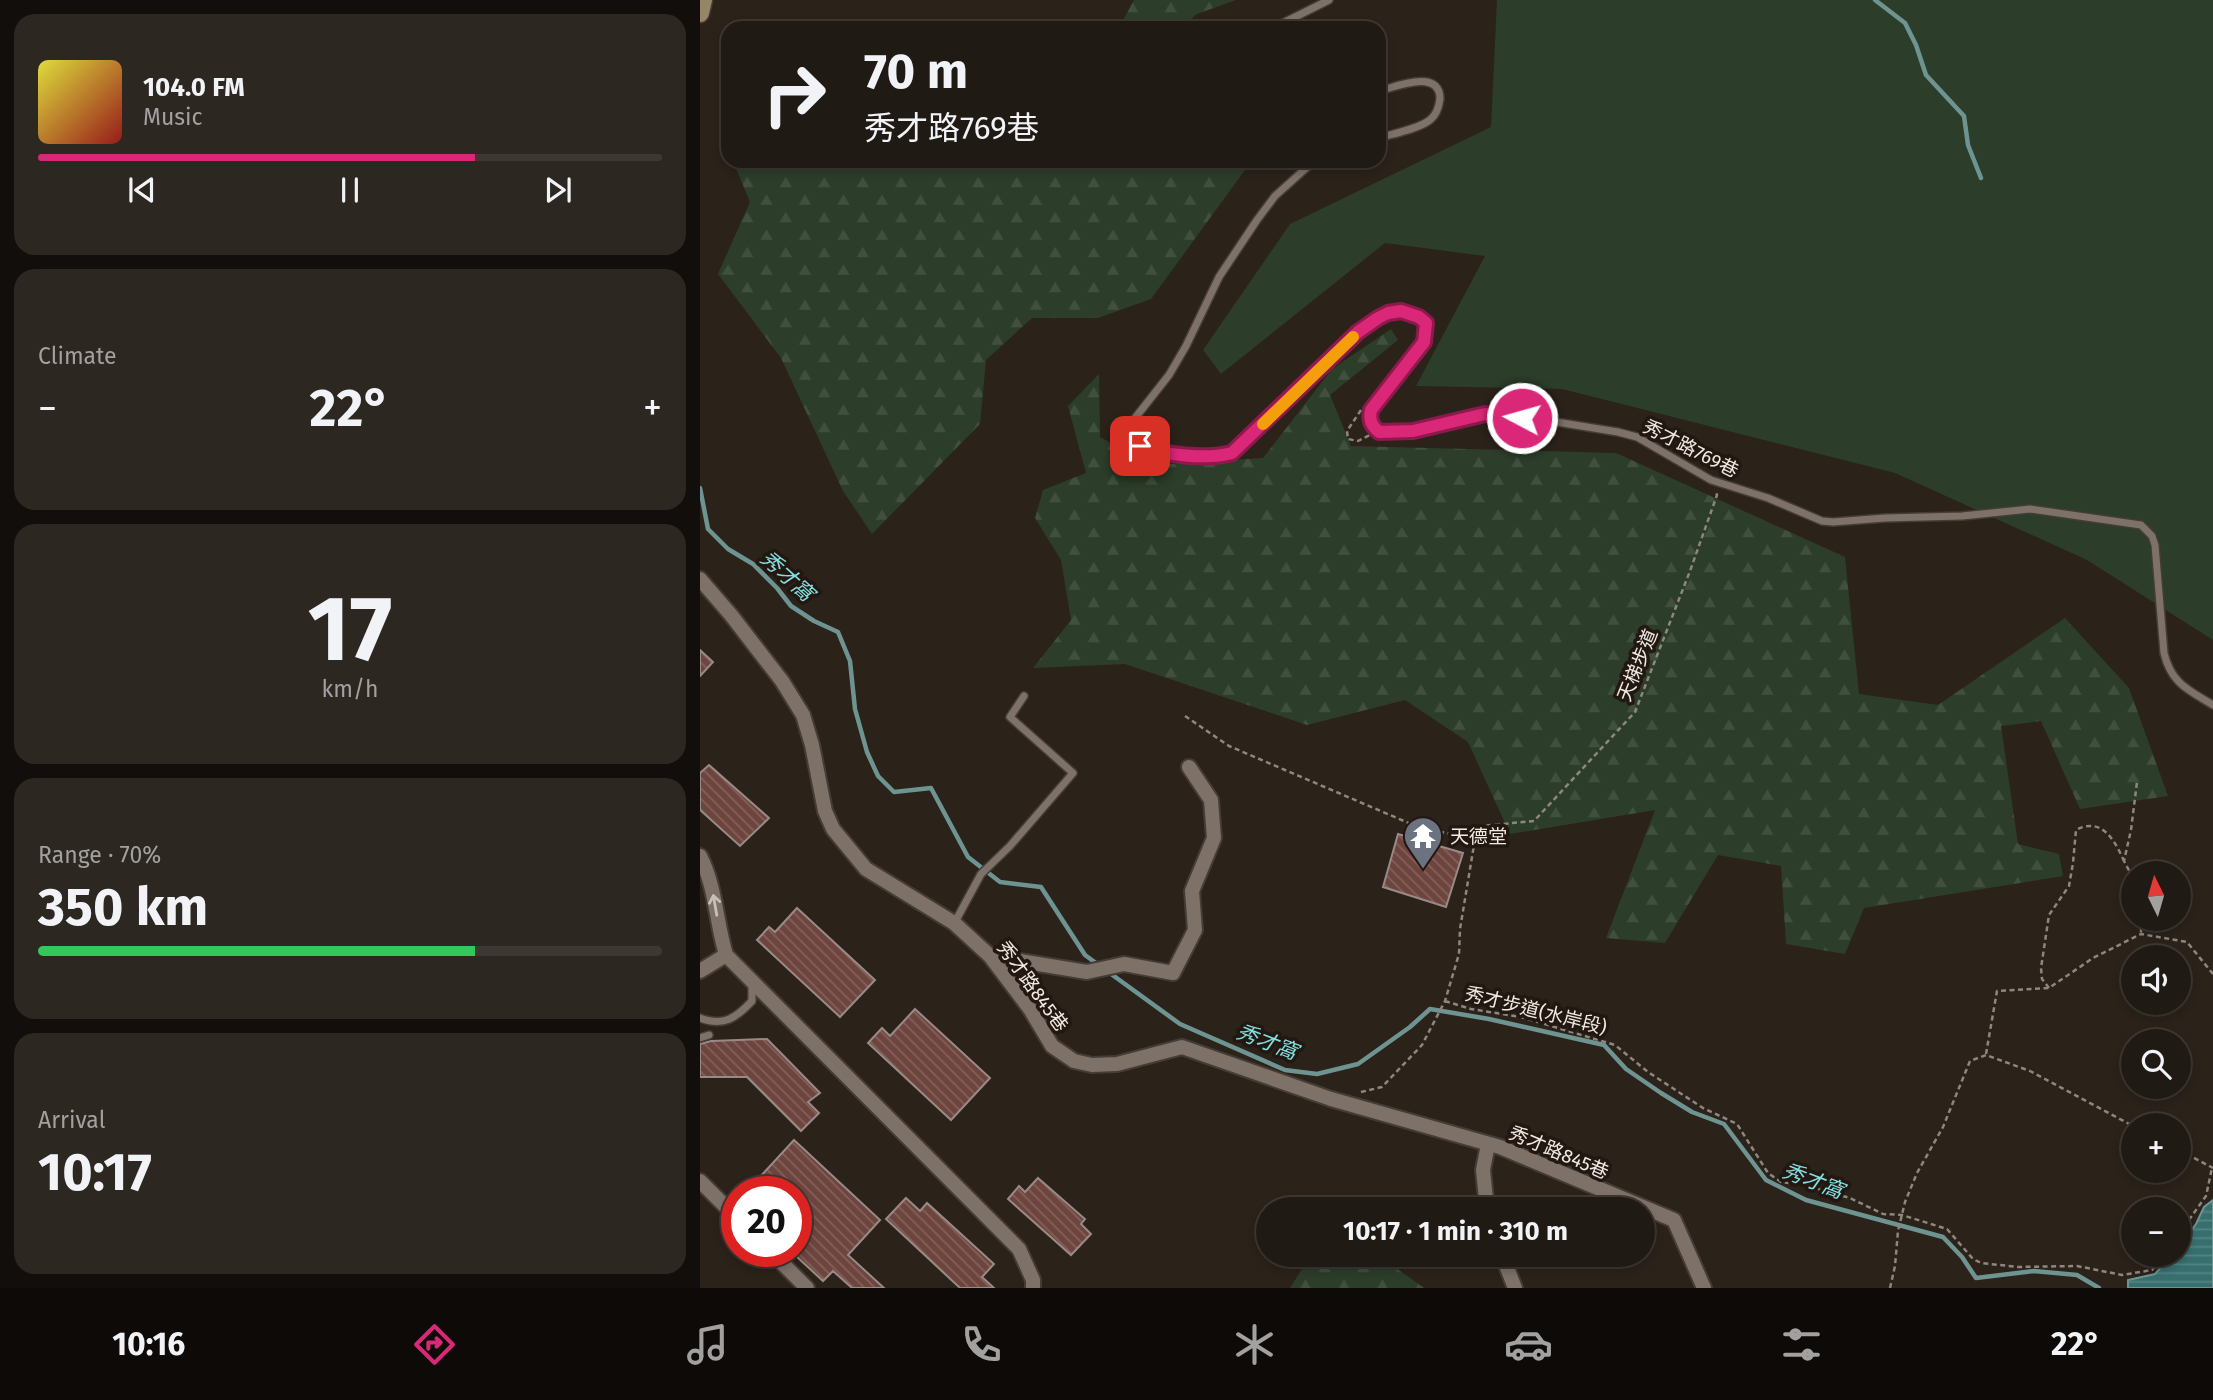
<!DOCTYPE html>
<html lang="en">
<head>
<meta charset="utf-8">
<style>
	body { margin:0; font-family:"Fira Sans","Noto Sans TC",sans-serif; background:#2d2722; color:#f1f3f6; height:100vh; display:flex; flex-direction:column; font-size:26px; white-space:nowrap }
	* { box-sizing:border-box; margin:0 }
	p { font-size:23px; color:#a2a1a0 }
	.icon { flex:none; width:38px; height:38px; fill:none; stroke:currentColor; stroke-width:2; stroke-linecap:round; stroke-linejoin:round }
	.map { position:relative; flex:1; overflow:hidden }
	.sheet { display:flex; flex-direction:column; gap:14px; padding:14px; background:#120e0b; width:700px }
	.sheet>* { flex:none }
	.top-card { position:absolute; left:21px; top:21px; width:665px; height:147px; border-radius:21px; box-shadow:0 4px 10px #0003,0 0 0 2px #3d3834; background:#201a14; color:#f1f3f6; overflow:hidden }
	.needle { width:46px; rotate:355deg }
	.tools { position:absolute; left:1421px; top:861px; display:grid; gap:14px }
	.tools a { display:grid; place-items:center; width:70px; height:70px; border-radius:50%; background:#201a14; box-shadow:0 4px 10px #0003,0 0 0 2px #3d3834; font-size:35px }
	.speed { position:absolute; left:21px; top:1176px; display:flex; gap:14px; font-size:35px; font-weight:700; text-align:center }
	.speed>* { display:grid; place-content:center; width:91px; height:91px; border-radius:50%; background:#201a14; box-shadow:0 4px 10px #0003,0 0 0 2px #3d3834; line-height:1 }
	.speed .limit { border:10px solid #d22; background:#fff; color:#111 }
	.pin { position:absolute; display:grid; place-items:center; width:60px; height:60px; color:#fff; margin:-30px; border-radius:14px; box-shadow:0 4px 10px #0006 }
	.me { position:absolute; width:77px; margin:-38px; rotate:276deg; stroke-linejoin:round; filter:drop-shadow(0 0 5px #0008) }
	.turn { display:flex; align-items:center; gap:24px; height:147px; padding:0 28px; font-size:32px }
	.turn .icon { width:91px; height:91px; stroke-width:2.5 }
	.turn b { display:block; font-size:49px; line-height:60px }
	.big { font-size:52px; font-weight:700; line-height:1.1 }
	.sheet .card { flex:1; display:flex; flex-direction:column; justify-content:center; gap:10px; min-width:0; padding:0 24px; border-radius:21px; background:#2d2722 }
	.sheet .dial { align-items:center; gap:0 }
	.dial b { font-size:91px; line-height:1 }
	.song { display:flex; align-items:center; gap:21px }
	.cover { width:84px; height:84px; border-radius:10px; background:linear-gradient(135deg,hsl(60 70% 55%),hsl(0 70% 35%)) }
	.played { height:7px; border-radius:4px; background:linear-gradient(90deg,#db2777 70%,#3d3834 70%) }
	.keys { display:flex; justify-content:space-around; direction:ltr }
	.heat { display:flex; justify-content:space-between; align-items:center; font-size:38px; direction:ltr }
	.charge { height:10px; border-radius:5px; background:linear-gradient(90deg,#34c759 70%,#3d3834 0) }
	.trip { position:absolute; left:556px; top:1197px; width:399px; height:70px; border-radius:35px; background:#201a14; box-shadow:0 4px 10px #0003,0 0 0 2px #3d3834; font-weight:700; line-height:70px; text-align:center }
	.tabs { display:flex; height:112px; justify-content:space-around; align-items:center; background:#0d0a08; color:#a2a1a0 }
	.tabs .icon { width:49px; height:49px }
	.tabs .active { color:#db2777 }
	.tabs b { font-size:32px; color:#f1f3f6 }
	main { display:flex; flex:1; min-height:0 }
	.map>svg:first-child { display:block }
	.grass { fill:#2c3d2a }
	.forest { fill:url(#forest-firs) }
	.water { fill:url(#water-rules); stroke:#6e9492; stroke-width:2 }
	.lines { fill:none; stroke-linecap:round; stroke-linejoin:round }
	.stream { stroke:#6e9492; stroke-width:4.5 }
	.building { fill:url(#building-back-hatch); stroke:#9a8a87; stroke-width:2 }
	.lane-casing { stroke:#443c36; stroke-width:10 }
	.street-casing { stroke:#443c36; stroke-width:18 }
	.secondary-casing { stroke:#443c36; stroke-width:21 }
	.path { stroke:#8e867f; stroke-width:2.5; stroke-dasharray:5 3.5; stroke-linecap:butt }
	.lane { stroke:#7d7168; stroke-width:7 }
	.street { stroke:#7d7168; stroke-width:14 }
	.secondary { stroke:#958668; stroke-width:18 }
	.oneway { stroke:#c8bfb9 }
	.route-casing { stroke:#8e194d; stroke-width:18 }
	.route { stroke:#db2777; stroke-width:12 }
	.slow { stroke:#f59e0b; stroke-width:12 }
	.labels { text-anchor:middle; stroke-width:7; stroke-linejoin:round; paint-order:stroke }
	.street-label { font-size:19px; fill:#f0e9e4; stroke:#221811 }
	.poi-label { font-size:19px; fill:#f0e9e4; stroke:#221811; text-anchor:start }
	.water-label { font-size:21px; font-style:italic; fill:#83dfe0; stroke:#221811 }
</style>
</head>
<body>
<main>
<section class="sheet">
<div class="card">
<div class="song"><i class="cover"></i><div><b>104.0 FM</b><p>Music</p></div></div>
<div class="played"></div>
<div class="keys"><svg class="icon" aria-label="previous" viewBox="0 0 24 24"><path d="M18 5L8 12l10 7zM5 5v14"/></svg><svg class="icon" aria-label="pause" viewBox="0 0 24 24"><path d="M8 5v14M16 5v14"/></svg><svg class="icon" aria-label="next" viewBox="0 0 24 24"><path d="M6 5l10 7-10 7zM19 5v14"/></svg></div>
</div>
<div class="card"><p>Climate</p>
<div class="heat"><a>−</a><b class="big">22°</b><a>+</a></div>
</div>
<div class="card dial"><b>17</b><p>km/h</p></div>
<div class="card"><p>Range · 70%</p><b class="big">350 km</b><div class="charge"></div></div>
<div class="card"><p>Arrival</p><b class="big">10:17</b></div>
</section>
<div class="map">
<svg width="1513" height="1288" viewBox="0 0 1513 1288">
	<defs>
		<pattern id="forest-firs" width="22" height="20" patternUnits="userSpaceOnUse" patternTransform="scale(1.75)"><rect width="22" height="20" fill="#2c3d2a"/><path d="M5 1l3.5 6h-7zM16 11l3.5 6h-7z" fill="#41503e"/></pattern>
		<pattern id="water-rules" width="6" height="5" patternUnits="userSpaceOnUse" patternTransform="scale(1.75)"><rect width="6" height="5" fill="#376f6f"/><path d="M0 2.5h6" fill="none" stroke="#548483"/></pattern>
		<pattern id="building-back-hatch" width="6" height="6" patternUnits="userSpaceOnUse" patternTransform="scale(1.75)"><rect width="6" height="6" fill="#6e453e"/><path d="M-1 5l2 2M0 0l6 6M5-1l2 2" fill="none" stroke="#83605a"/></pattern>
	</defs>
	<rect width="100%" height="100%" fill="#2b221a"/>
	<path class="grass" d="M797,0h716v640l-126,-80 -192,-87 -333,-84 -146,-3 69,-130 -100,-13 -164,131 -18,-24 87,-126 201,-97z"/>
	<path class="forest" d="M434,0h102l-39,14 -17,14h-61z
		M33,161h532l-20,9 -94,129 -53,19h-66l-46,42 -6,64 -108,110 -29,-43 -62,-133 -63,-84 32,-72z
		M691,329l7,11 -68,55 21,51 265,7 229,104 14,137 79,11 127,-87 64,70 39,108 -88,13 -39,-88 -40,5 17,118 41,10 4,22 -199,32 -19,46 -59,-10 -5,-78 -63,-11 -53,88 -59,-5 49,-128 -145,24 -42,-92 -63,-42 -98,25 -182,-61 -92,4 38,-48 -10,-60 -26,-42 8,-28 43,-17 -18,-67 31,-32 1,63 52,28 111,-7 69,-89z
		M602,1255h76l46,33h-134l12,-19z"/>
	<path class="water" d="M1513,1200v88h-85v-8l27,-6 17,-19h7v-8l17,-23 8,-17z"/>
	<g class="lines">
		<path class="stream" d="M1175,0l30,23 11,22 10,30 38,41 4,29 13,33
			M0,488l8,41 20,20 25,15 24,24 14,18 23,15 24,11 12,29 5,48 12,43 11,24 16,16 37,-4 37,69 32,25 41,5 44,68 15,11
			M407,971l73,53 105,46 32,4 41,-10 52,-37 20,-18 59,10 115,26 22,24 35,24 31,19 32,12 42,56 40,20 137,37 19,20 14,21 58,-7 43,4 22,13"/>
	</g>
	<path class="building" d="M0,650l13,12 -13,14z
		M9,765l60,53 -29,28 -40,-36v-37z
		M698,834l65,19 -17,54 -63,-20z
		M97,908l78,72 -35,37 -83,-77 12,-13 6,5z
		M215,1009l75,69 -39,42 -83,-77 14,-15 8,8z
		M67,1039l53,54 -12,9 11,11 -18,18 -54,-54h-47v-33l11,-3z
		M94,1140l86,80 -32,35 36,33h-32l-19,-17 -10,10 -27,-25v-64h-50z
		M338,1178l47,41 -4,5 10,10 -20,21 -63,-56 11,-13 6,6z
		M206,1198l14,13 7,-8 67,61 -12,13 12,11h-34l-74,-69z"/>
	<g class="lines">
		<g class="lane-casing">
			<path id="lane" d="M573,28l56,-28
				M679,91c16,-4 61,-23 61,8 -1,7 -3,15 -9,20 -9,9 -39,15 -52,19
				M614,161l-39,35 -18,24 -38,57 -33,69 -17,29 -41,52c0,30 83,33 104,26l126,-121 20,-14 10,-5 13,-2 18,6 7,6 -2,19 -53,68c-2,10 0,15 8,22l34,-1 72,-17 28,1 105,17 19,5 74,43 57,18 54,23 11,1 52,-4 77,-2 68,-7 111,16 11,11 3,9 9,108c7,30 24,37 49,52
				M255,922l26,-48 29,-28 63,-73 -63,-56 14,-21
				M0,1018c24,9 36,0 52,-17v-18
				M0,1038l9,-3"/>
		</g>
		<g class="street-casing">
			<path id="street" d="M0,579l31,36 51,66 21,34 9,30 13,66 8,18 33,40 88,54 36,33 40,53 22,37 22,15 18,4 25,-1 65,-17 149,52 169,48 174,73 30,68
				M0,856c16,31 16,66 26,99l293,294 14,31v8
				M290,956l97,16 37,-8 49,9 22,-43 -3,-39 22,-53 -3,-38 -22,-33
				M0,971l26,-16
				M0,1181l37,37
				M787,1209l-4,-39 5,-26
				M70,1251l37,37
				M802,1255l13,33"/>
		</g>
		<g class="secondary-casing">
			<path id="secondary" d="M0,13l3,-13"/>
		</g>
		<path class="path" d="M661,410l-14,21 1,8 10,2 12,-6
			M485,716l44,30 189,81 57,12
			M1433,878l-9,-17 7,-31 6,-48
			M1441,919v15
			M1349,988l-7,-9 -1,-11 8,-53 20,-29 4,-23 3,-33c26,-14 39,11 48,31
			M745,1001l26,8 50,8 94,28 33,27 55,36 34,16 31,49 13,9 19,2 50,14 33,16 19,1 45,14 26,30 8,4 37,4 59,-1 45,9 30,-5 14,-15
			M1286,1054l11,-63 52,-3 44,-30 48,-24 46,8 26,32
			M661,1092l21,-5 40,-42 23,-44 14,-47 1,-25 15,-90 6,-13 53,-5 101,-109 55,-141 27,-76 -1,-2
			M1479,1150l34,18
			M1479,1234l27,-38 6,-28
			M1190,1288l5,-22 3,-35 7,-29 12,-29 26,-46 27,-66 16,-6 44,16 103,55"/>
		<use href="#lane" class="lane"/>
		<use href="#street" class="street"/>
		<use href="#secondary" class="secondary"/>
	</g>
	<defs><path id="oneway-shaft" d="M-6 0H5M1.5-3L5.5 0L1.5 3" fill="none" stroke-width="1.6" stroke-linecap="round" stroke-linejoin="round" transform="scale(1.75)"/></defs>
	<use class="oneway" href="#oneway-shaft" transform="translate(15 905) rotate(-100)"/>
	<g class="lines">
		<g class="route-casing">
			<path id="route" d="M440,446c23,9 68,14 92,7l126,-121 20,-14 10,-5 13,-2 18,6 7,6 -2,19 -53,68c-2,10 0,15 8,22l34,-1 72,-17 37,4"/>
		</g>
		<use href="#route" class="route"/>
		<path class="slow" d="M563,424l90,-87"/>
	</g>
	<defs>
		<g id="temple-pin" transform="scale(2.0125)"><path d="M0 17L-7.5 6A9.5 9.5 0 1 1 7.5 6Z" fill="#6b7280" stroke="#221811"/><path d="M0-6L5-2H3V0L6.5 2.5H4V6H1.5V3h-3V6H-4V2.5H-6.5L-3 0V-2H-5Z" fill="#fff"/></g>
	</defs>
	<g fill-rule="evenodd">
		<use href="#temple-pin" x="723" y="836"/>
	</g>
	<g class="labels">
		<g class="street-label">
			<text transform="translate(991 448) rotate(27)" y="7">秀才路769巷</text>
			<text transform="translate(937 665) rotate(-68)" y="7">天梯步道</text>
			<text transform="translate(333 986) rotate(54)" y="7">秀才路845巷</text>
			<text transform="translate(836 1010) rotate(14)" y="7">秀才步道(水岸段)</text>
			<text transform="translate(859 1152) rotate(23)" y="7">秀才路845巷</text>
		</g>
		<g class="poi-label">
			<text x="750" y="843">天德堂</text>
		</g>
		<g class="water-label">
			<text transform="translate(87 576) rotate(42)" y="7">秀才窩</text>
			<text transform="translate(567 1042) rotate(21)" y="7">秀才窩</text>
			<text transform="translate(1113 1181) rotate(21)" y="7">秀才窩</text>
		</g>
	</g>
</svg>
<div class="tools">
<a><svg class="needle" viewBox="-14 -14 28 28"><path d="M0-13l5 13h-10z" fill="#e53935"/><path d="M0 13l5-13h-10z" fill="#a2a1a0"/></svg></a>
<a><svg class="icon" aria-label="sound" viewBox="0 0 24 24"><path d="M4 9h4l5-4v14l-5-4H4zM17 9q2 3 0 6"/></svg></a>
<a><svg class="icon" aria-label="search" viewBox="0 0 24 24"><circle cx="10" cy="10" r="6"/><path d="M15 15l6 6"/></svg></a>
<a>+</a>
<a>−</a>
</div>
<div class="speed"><div class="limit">20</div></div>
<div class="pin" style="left:440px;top:446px;background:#d93025"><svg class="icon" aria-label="arrive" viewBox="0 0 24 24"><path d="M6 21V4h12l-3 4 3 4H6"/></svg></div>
<svg class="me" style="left:822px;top:418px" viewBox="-20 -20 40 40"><circle r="17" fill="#db2777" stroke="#fff" stroke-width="3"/><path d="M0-11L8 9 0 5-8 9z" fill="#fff"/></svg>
<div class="trip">10:17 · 1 min · 310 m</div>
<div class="top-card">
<div class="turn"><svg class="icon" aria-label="right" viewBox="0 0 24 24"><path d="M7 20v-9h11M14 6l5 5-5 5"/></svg><div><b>70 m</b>秀才路769巷</div></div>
</div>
</div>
</main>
<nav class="tabs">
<b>10:16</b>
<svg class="icon active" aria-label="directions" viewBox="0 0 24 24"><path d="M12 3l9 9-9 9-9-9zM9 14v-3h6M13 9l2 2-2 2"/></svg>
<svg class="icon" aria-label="music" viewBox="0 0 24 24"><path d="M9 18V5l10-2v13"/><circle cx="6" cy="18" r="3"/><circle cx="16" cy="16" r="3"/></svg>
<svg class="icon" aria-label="phone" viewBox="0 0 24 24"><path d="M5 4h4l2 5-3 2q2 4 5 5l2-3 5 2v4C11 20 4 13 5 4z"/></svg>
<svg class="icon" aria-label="climate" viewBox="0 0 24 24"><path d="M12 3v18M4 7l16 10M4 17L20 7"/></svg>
<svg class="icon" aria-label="car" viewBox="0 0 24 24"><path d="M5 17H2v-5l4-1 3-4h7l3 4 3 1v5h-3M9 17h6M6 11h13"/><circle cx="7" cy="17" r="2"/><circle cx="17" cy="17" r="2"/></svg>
<svg class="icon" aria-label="filters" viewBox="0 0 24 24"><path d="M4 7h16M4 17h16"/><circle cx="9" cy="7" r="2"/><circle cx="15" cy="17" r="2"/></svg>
<b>22°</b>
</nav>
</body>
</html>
